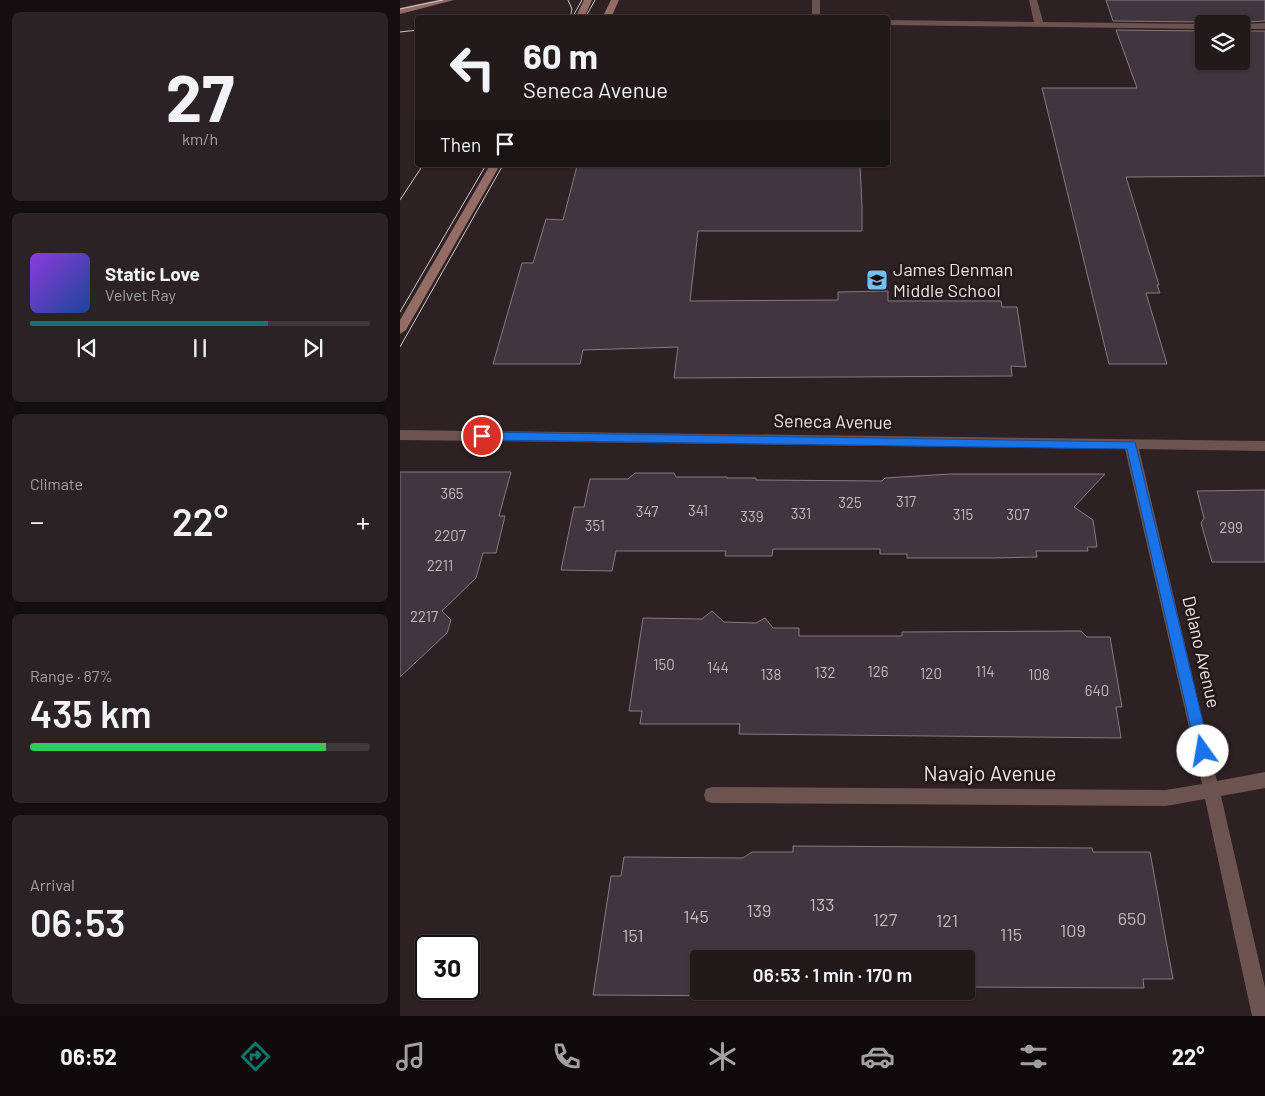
<!DOCTYPE html>
<html lang="en">
<head>
<meta charset="utf-8">
<style>
	body { margin:0; font-family:Barlow,sans-serif; background:#2a2224; color:#f1f3f6; height:100vh; display:flex; flex-direction:column; font-size:19px; white-space:nowrap }
	* { box-sizing:border-box; margin:0 }
	p { font-size:16px; color:#a2a0a3 }
	.icon { flex:none; width:28px; height:28px; fill:none; stroke:currentColor; stroke-width:2; stroke-linecap:round; stroke-linejoin:round }
	.map { position:relative; flex:1; overflow:hidden }
	.drawer { display:flex; flex-direction:column; gap:12px; padding:12px; background:#130e0f; width:400px }
	.drawer>* { flex:none }
	.top-card { position:absolute; left:15px; top:15px; width:475px; height:152px; border-radius:5px; box-shadow:0 1px 4px #0004,0 0 0 1px #3f383a; background:#22191b; color:#f1f3f6; overflow:hidden }
	.controls { position:absolute; left:795px; top:15px; display:grid; gap:10px }
	.controls a { display:grid; place-items:center; width:55px; height:55px; border-radius:5px; background:#22191b; box-shadow:0 1px 4px #0004,0 0 0 1px #3f383a; font-size:25px }
	.speed { position:absolute; left:15px; top:935px; display:flex; gap:10px; font-size:25px; font-weight:700; text-align:center }
	.speed>* { display:grid; place-content:center; width:65px; height:65px; border-radius:50%; background:#22191b; box-shadow:0 1px 4px #0004,0 0 0 1px #3f383a; line-height:1 }
	.speed .limit { border:2px solid #111; border-radius:8px; background:#fff; color:#111 }
	.pin { position:absolute; display:grid; place-items:center; width:42px; height:42px; color:#fff; margin:-21px; border:2px solid #fff; border-radius:50%; box-shadow:0 1px 5px #0007 }
	.me { position:absolute; width:55px; margin:-28px; rotate:347deg; stroke-linejoin:round; filter:drop-shadow(0 0 4px #0008) }
	.turn { display:flex; align-items:center; gap:18px; height:105px; padding:0 25px; font-size:22px }
	.turn .icon { width:65px; height:65px; stroke-width:2.5 }
	.turn b { display:block; font-size:35px; line-height:42px }
	.then { display:flex; align-items:center; height:48px; padding:0 25px; background:#0003; gap:10px; font-size:19px }
	.big { font-size:38px; font-weight:600; line-height:1.1 }
	.drawer .tile { flex:1; display:flex; flex-direction:column; justify-content:center; gap:8px; min-width:0; padding:0 18px; border-radius:8px; background:#2a2224 }
	.drawer .dial { align-items:center; gap:0 }
	.dial b { font-size:65px; line-height:1 }
	.song { display:flex; align-items:center; gap:15px }
	.cover { width:60px; height:60px; border-radius:8px; background:linear-gradient(135deg,hsl(270 70% 55%),hsl(220 70% 35%)) }
	.played { height:5px; border-radius:2px; background:linear-gradient(90deg,#0f766e 70%,#3f383a 70%) }
	.keys { display:flex; justify-content:space-around; direction:ltr }
	.heat { display:flex; justify-content:space-between; align-items:center; font-size:28px; direction:ltr }
	.charge { height:8px; border-radius:4px; background:linear-gradient(90deg,#34c759 87%,#3f383a 0) }
	.trip { position:absolute; left:290px; top:950px; width:285px; height:50px; border-radius:5px; background:#22191b; box-shadow:0 1px 4px #0004,0 0 0 1px #3f383a; font-weight:600; line-height:50px; text-align:center }
	.tab-bar { display:flex; height:80px; justify-content:space-around; align-items:center; background:#0e0a0b; color:#a2a0a3 }
	.tab-bar .icon { width:35px; height:35px }
	.tab-bar .current { color:#0f766e }
	.tab-bar b { font-size:22px; color:#f1f3f6 }
	main { display:flex; flex:1; min-height:0 }
	.map>svg:first-child { display:block }
	.building { fill:#41363d; stroke:#877982 }
	.lines { fill:none; stroke-linecap:round; stroke-linejoin:round }
	.service { fill:#6c534f; fill-rule:evenodd }
	.minor { fill:#6c534f; fill-rule:evenodd }
	.secondary { fill:#946c66; fill-rule:evenodd }
	.tram { stroke:#cfc5c6; stroke-width:1 }
	.route { fill:#1a73e8; stroke:#114b97 }
	.labels { text-anchor:middle; stroke-width:5; stroke-linejoin:round; paint-order:stroke }
	.number-label { font-size:15px; fill:#c2b8bb }
	.poi-label { font-size:18px; fill:#ede4e5; stroke:#24181a; text-anchor:start }
	.street-label { font-size:18px; fill:#ede4e5; stroke:#24181a }
	.near-number-label { font-size:18px; fill:#c2b8bb }
	.near-street-label { font-size:21px; fill:#ede4e5; stroke:#24181a }
</style>
</head>
<body>
<main>
<section class="drawer">
<div class="tile dial"><b>27</b><p>km/h</p></div>
<div class="tile">
<div class="song"><i class="cover"></i><div><b>Static Love</b><p>Velvet Ray</p></div></div>
<div class="played"></div>
<div class="keys"><svg class="icon" aria-label="previous" viewBox="0 0 24 24"><path d="M18 5L8 12l10 7zM5 5v14"/></svg><svg class="icon" aria-label="pause" viewBox="0 0 24 24"><path d="M8 5v14M16 5v14"/></svg><svg class="icon" aria-label="next" viewBox="0 0 24 24"><path d="M6 5l10 7-10 7zM19 5v14"/></svg></div>
</div>
<div class="tile"><p>Climate</p>
<div class="heat"><a>−</a><b class="big">22°</b><a>+</a></div>
</div>
<div class="tile"><p>Range · 87%</p><b class="big">435 km</b><div class="charge"></div></div>
<div class="tile"><p>Arrival</p><b class="big">06:53</b></div>
</section>
<div class="map">
<svg width="865" height="1016" viewBox="0 0 865 1016">
	<rect width="100%" height="100%" fill="#2e2124"/>
	<path class="building" d="M706,0h159v21l-58,3 -2,-2 -92,-1z
		M716,30l88,1v30h37v-30h24v145l-139,1 33,108h-2l3,8h-14l21,71h-58l-67,-276h95z
		M287,165h173l2,42v24h-164l-8,70 148,-1v-8l50,-1v10h113l1,6h15l9,60 -15,-1 1,10 -338,2 4,-31 -95,3 -3,14h-87l29,-101h11l13,-44 17,1 14,-54 110,1z
		M0,472h111l-12,44h6l-9,37h-13l-7,25 -34,33 9,9 -4,13 -47,44z
		M235,473h39l2,4h51v1h29v2l126,1 3,-3 65,-4h155l-31,33 19,13 4,27h-10l1,4h-52l1,6 -44,1h-86v-4h-27v-5h-107l-1,7h-47l1,-5h-110l-4,20 -51,-1 13,-63h10l6,-28h38z
		M865,490v72h-53l-11,-39 3,-5 -7,-27z
		M312,611l12,11 32,1 9,-5 8,10h26v8h103v-4l179,-1 6,6h23l12,70h-6l5,31 -382,-4 1,-10h-100l2,-13h-13l14,-93 59,1z
		M393,846l299,2 1,4h57l23,127h-30l1,9 -178,-1v-28h-267v32h60l-10,5 -156,-1 18,-119h10l3,-19 119,1 9,-6h41z"/>
	<g class="lines">
		<path class="service" d="M412,0h8v18h-8z"/>
		<path class="minor" d="M629,0h8l6,22 162,2h-1v5l-316,-4v-5l146,2z
			M865,23v6h-24v-5h-1z
			M0,430l865,11v10l-126,-2 78,332 48,-9v16l-44,8 44,192v28h-13l-47,-217 -39,7 -454,-3 -6,-2 -2,-6 2,-6 6,-2 454,3 36,-6 -77,-335 -725,-9z"/>
		<path class="secondary" d="M38,0h16l-54,14v-6z
			M184,0h8l-8,18h-9z
			M211,0h8l-8,18h-9z
			M90,165h10l-94,165 -6,4v-14z"/>
		<path class="tram" d="M168,0l4,9 -2,9
			M0,9l43,-9
			M172,18l10,-18
			M185,18l10,-18
			M0,32l18,-2
			M0,200l23,-35
			M0,312l86,-147
			M0,347l103,-182"/>
	</g>
	<path class="route" d="M82,432l653,10 75,309 -2,4 -5,2 -5,-2 -2,-4 -69,-302 -645,-9 -5,-4z"/>
	<defs>
		<g id="school-square" transform="scale(1.125)"><rect x="-9" y="-9" width="18" height="18" rx="4" fill="#72c1f5" stroke="#24181a"/><path d="M0-5L7-2L0 1L-7-2ZM-4 1L0 2.5L4 1V4Q0 6-4 4Z" fill="#111"/></g>
	</defs>
	<g fill-rule="evenodd">
		<use href="#school-square" x="477" y="280"/>
	</g>
	<g class="labels">
		<g class="number-label">
			<text x="52" y="499">365</text>
			<text x="506" y="507">317</text>
			<text x="450" y="508">325</text>
			<text x="298" y="516">341</text>
			<text x="247" y="517">347</text>
			<text x="401" y="519">331</text>
			<text x="563" y="520">315</text>
			<text x="618" y="520">307</text>
			<text x="352" y="522">339</text>
			<text x="195" y="531">351</text>
			<text x="831" y="533">299</text>
			<text x="50" y="541">2207</text>
			<text x="40" y="571">2211</text>
			<text x="24" y="622">2217</text>
			<text x="264" y="670">150</text>
			<text x="318" y="673">144</text>
			<text x="478" y="677">126</text>
			<text x="585" y="677">114</text>
			<text x="425" y="678">132</text>
			<text x="531" y="679">120</text>
			<text x="371" y="680">138</text>
			<text x="639" y="680">108</text>
			<text x="697" y="696">640</text>
		</g>
		<g class="poi-label">
			<text x="493" y="276">James Denman<tspan x="493" dy="21">Middle School</tspan></text>
		</g>
		<g class="street-label">
			<text transform="translate(433 422) rotate(1)" y="6">Seneca Avenue</text>
			<text transform="translate(801 652) rotate(77)" y="6">Delano Avenue</text>
		</g>
		<g class="near-number-label">
			<text x="422" y="911">133</text>
			<text x="359" y="917">139</text>
			<text x="296" y="923">145</text>
			<text x="732" y="925">650</text>
			<text x="485" y="926">127</text>
			<text x="547" y="927">121</text>
			<text x="673" y="937">109</text>
			<text x="611" y="941">115</text>
			<text x="233" y="942">151</text>
		</g>
		<g class="near-street-label">
			<text x="590" y="781">Navajo Avenue</text>
		</g>
	</g>
</svg>
<div class="controls">
<a><svg class="icon" aria-label="layers" viewBox="0 0 24 24"><path d="M12 4l9 5-9 5-9-5zM3 14l9 5 9-5"/></svg></a>
</div>
<div class="speed"><div class="limit">30</div></div>
<div class="pin" style="left:82px;top:436px;background:#d93025"><svg class="icon" aria-label="arrive" viewBox="0 0 24 24"><path d="M6 21V4h12l-3 4 3 4H6"/></svg></div>
<svg class="me" style="left:803px;top:751px" viewBox="-20 -20 40 40"><circle r="19" fill="#fff"/><path d="M0-13L10 11 0 6-10 11z" fill="#1a73e8"/></svg>
<div class="trip">06:53 · 1 min · 170 m</div>
<div class="top-card">
<div class="turn"><svg class="icon" aria-label="left" viewBox="0 0 24 24"><path d="M17 20v-9H6M10 6l-5 5 5 5"/></svg><div><b>60 m</b>Seneca Avenue</div></div>
<div class="then">Then<svg class="icon" aria-label="arrive" viewBox="0 0 24 24"><path d="M6 21V4h12l-3 4 3 4H6"/></svg></div>
</div>
</div>
</main>
<nav class="tab-bar">
<b>06:52</b>
<svg class="icon current" aria-label="directions" viewBox="0 0 24 24"><path d="M12 3l9 9-9 9-9-9zM9 14v-3h6M13 9l2 2-2 2"/></svg>
<svg class="icon" aria-label="music" viewBox="0 0 24 24"><path d="M9 18V5l10-2v13"/><circle cx="6" cy="18" r="3"/><circle cx="16" cy="16" r="3"/></svg>
<svg class="icon" aria-label="phone" viewBox="0 0 24 24"><path d="M5 4h4l2 5-3 2q2 4 5 5l2-3 5 2v4C11 20 4 13 5 4z"/></svg>
<svg class="icon" aria-label="climate" viewBox="0 0 24 24"><path d="M12 3v18M4 7l16 10M4 17L20 7"/></svg>
<svg class="icon" aria-label="car" viewBox="0 0 24 24"><path d="M5 17H2v-5l4-1 3-4h7l3 4 3 1v5h-3M9 17h6M6 11h13"/><circle cx="7" cy="17" r="2"/><circle cx="17" cy="17" r="2"/></svg>
<svg class="icon" aria-label="filters" viewBox="0 0 24 24"><path d="M4 7h16M4 17h16"/><circle cx="9" cy="7" r="2"/><circle cx="15" cy="17" r="2"/></svg>
<b>22°</b>
</nav>
</body>
</html>
